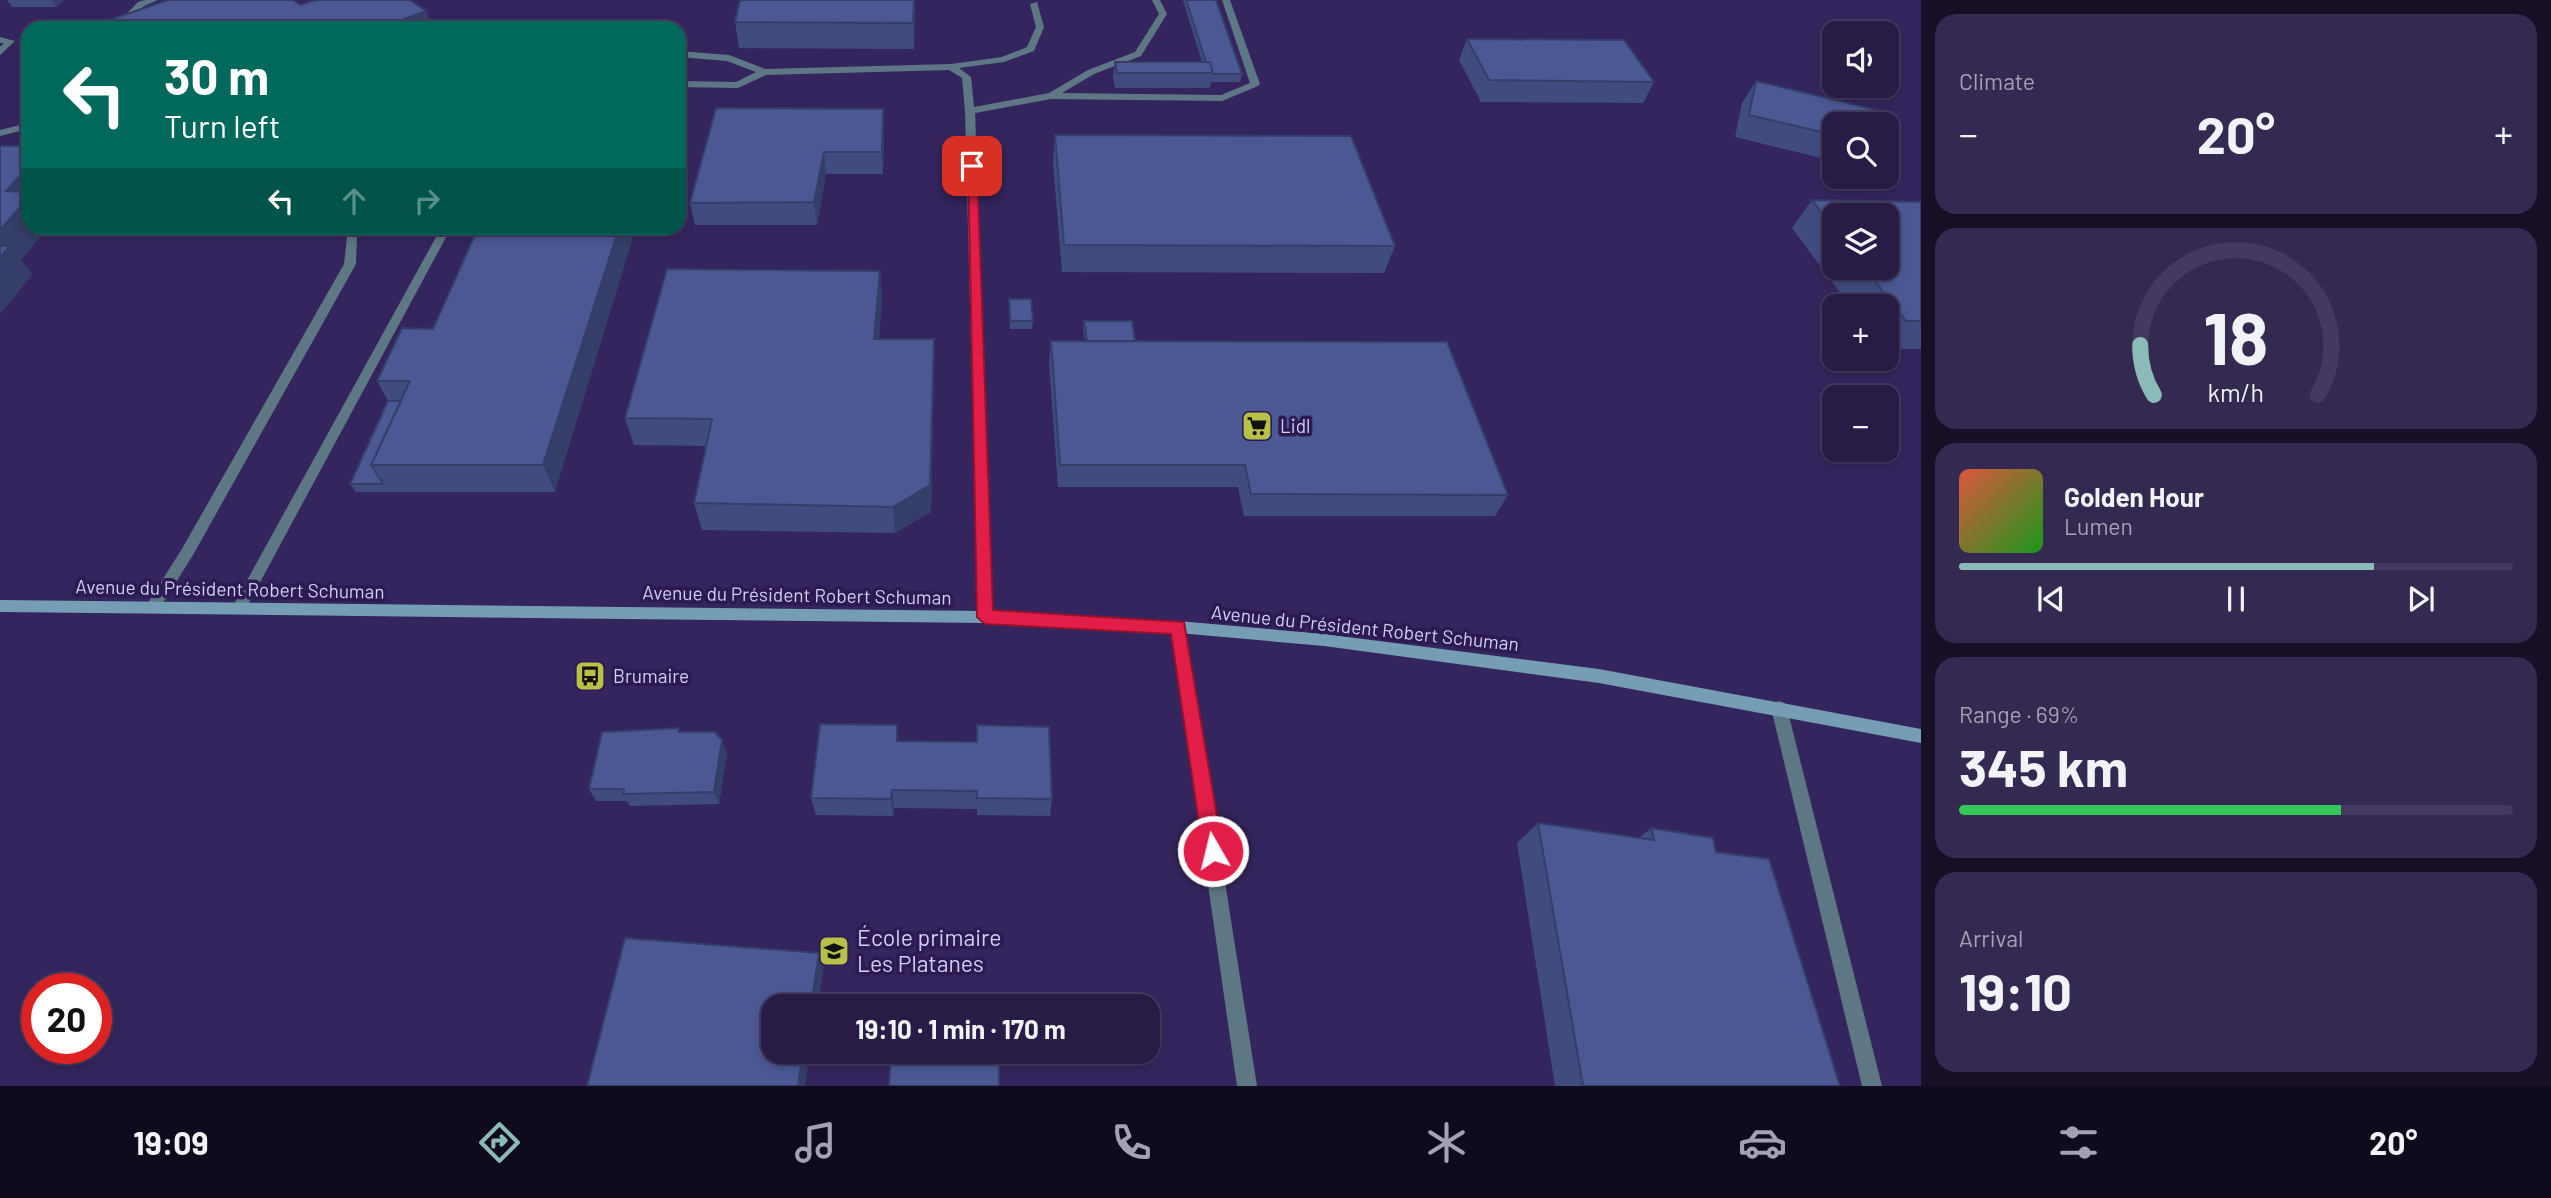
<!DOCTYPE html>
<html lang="en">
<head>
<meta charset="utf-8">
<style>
	body { margin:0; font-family:Barlow,sans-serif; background:#342951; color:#f1f3f6; height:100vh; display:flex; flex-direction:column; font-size:26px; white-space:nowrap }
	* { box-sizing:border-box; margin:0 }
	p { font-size:23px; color:#a5a1b3 }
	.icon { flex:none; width:38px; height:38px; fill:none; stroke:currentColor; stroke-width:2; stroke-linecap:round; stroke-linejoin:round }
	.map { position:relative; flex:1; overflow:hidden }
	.drawer { display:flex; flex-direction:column; gap:14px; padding:14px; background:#160f26; width:630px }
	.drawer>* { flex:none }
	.top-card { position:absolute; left:21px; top:21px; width:665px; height:214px; border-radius:21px; box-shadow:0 4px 10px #0003,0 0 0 2px #443a5f; background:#00695c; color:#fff; overflow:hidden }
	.buttons { position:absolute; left:1822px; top:21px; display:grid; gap:14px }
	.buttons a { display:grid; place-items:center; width:77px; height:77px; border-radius:14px; background:#281c46; box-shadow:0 4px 10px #0003,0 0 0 2px #443a5f; font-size:35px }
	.speed { position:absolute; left:21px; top:973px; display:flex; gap:14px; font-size:35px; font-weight:700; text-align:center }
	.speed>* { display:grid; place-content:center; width:91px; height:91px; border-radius:50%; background:#281c46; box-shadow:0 4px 10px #0003,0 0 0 2px #443a5f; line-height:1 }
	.speed .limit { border:10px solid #d22; background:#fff; color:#111 }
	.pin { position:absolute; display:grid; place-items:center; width:60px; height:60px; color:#fff; margin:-30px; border-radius:14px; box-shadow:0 4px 10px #0006 }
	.me { position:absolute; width:77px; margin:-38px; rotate:352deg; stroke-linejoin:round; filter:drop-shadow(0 0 5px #0008) }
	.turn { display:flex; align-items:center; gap:24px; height:147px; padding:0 28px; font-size:32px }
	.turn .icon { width:91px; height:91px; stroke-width:2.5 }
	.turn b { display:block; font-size:49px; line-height:60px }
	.lanes { display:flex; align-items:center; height:66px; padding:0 28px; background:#0003; justify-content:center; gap:35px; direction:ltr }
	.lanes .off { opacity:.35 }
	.big { font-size:52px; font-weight:700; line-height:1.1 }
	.drawer .widget { flex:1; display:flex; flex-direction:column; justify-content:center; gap:10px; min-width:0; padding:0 24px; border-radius:21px; background:#342951 }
	.drawer .dial { align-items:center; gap:0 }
	.dial svg { height:182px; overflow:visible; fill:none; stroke:#443a5f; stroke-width:7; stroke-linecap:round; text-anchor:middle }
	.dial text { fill:#f1f3f6; stroke:none }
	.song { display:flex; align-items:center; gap:21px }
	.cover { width:84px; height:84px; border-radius:10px; background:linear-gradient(135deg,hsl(10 70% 55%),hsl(120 70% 35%)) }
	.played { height:7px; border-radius:4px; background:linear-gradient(90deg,#8bbbb9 75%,#443a5f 75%) }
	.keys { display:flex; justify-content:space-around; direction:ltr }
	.heat { display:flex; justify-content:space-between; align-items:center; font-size:38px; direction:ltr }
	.charge { height:10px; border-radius:5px; background:linear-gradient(90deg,#34c759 69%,#443a5f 0) }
	.trip { position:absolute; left:761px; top:994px; width:399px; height:70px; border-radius:21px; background:#281c46; box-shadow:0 4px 10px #0003,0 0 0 2px #443a5f; font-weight:700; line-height:70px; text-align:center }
	.tab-bar { display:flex; height:112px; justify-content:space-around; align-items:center; background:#100b1c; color:#a5a1b3 }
	.tab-bar .icon { width:49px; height:49px }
	.tab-bar .active { color:#8bbbb9 }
	.tab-bar b { font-size:32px; color:#f1f3f6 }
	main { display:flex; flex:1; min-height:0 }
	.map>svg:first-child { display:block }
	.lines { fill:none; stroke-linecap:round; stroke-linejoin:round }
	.lane { fill:#5e7785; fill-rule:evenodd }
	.street { fill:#5e7785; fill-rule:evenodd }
	.secondary { fill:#759db4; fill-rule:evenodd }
	.wall { fill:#404c7f; fill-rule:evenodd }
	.shaded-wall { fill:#343e68 }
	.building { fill:#4b5894; stroke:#343e68; stroke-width:2 }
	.route { fill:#e11d48; stroke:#92132f; stroke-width:2 }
	.labels { text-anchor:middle; stroke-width:7; stroke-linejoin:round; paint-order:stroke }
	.poi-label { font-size:19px; fill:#d3cdf1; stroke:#2c1a53; text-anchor:start }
	.street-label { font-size:19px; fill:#d3cdf1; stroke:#2c1a53 }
	.near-poi-label { font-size:23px; fill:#d3cdf1; stroke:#2c1a53; text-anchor:start }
</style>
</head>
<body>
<main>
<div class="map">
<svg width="1921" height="1086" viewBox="0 0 1921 1086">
	<rect width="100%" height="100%" fill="#35255e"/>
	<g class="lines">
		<path class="lane" d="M145,0h13l-14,6 -22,22h-9l25,-26z
			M1152,0h8l7,14 -26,42 -47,18 -32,19 159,2 29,-12 -28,-83h8l30,84 -2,2 -36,15 -171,-2 -81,15 -5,-3 -3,-33 -13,-8 -183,5 -28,13 -59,-1v-6l57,1 20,-10 -29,-11 -48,-4v-6l50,4 36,14 186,-5 51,-7 25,-10 9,-20 -6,-23 7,-2 7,25 -10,24 -30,11 -45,6 12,9 3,30 75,-14 39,-23 47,-18 24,-38z
			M0,37l15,4 -15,14v-8l4,-4h-4z
			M28,123v6l-28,7v-6z
			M340,228h10l7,9 -1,27 -163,291 -35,56 -5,2 -5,-2 -2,-4 2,-4 35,-56 161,-283 3,-27z
			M441,228h10l-207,384 -5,2 -5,-2 -2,-4 2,-4z
			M1178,621l5,2 2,4 72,459h-20l-66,-459 2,-4z
			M1779,701l6,2 2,5 95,378h-20l-91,-378 2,-5z"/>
		<path class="street" d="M970,108l5,3 17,506 -2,4 -5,2 -5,-2 -2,-4 -13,-506z"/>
		<path class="secondary" d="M0,600l985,11 193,10 146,13 275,35 322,60v14l-322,-60 -275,-37 -146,-13 -193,-10 -985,-11z"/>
	</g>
	<path class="wall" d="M7,0h57l-8,7h-44z
		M915,0l-1,49 -175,-1 -4,-26z
		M1183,0h33l26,74 -2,8h-29l-1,6h-95l-2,-11 2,-15h87z
		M1467,39l187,43 -11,21 -162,-1 -22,-42z
		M1756,81l133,32 -2,35 -1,-24h-52v37l-99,-24 7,-34z
		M883,109l1,22 -1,43h-57l-9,51h-122l-5,-22z
		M1055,135l340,111 -11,27 -322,-1 -9,-110z
		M1812,200l109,2v147h-35v-43h-36l-58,-78zM1834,215l52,53h-52z
		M478,228l77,264h-199l-6,-8 38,-83 -11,-20 56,-52z
		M880,271l2,28 -3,40h55v28l-3,145 -36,21 -193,-3 -8,-27 13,-57 -73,-1 -9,-27z
		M1009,299l24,22 -1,8h-22z
		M1084,321l51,20 373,154 -13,21h-251l-6,-29h-180l-9,-124 2,-22h34l-2,-12z
		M681,732l46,21 -8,51 -89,2 -3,-5h-31l-7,-12z
		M899,741l153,58 -2,17 -73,-1v-6l-83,-1 -1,8 -77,-1 -5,-17z
		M1538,823l101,15 12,-10 65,24 124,234h-285l-38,-243z"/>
	<path class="shaded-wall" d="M52,0h12l-8,7z
		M914,0h1l-1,49 -1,-26z
		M426,11l7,17h-53z
		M883,109l1,22 -1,43 -1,-22z
		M824,152l2,22 -9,51 -3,-23z
		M28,167v61h20l-27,32 12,14 -33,40v-84l6,-39z
		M619,228h17l-81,264 -12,-27z
		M880,271l2,28 -5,67 -3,-27z
		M934,339v28l-3,145 -36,21 -2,-26z
		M722,740l5,13 -8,51 -5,-12z
		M892,790l2,18 -1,8 -2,-17z
		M819,953l5,13 -6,40h-7z
		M803,1052h7l-5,34h-7z"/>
	<path class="building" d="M168,0h125l7,5 16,-5h94l16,11 -46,17h-269l-8,-6z
		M740,0h174l-1,23 -178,-1z
		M1186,0h30l26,74h-29l-3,-12h-4z
		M1467,39l157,1 30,42 -165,-2z
		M1115,62h95l3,11h-96z
		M1756,81l133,32 -2,35 -1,-24h-52v11l-85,-20z
		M716,108l167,1 -1,43h-58l-10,50 -124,1z
		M1055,135l296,1 44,110 -331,-1z
		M0,146h28v21l-22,24 22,1v6l-28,32z
		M1812,200l109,2v119h-15l-41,-53h21v-53h-52v14z
		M478,228h141l-76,237h-172l39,-84h-33l25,-53 31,1z
		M0,246h10l-10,11z
		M667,269l213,2 -6,68h60l-4,146 -37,22 -199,-4 18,-84 -87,-1z
		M1009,299h22l2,22h-23z
		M1084,321h48l3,20h-48z
		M1051,341l396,1 61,153 -257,-1 -6,-29h-185z
		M388,401h13l-30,64 12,19h-33z
		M820,724l77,1v16l80,1v-17l72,2 3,72 -75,-1v-7l-85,-1 -1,9 -80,-1z
		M679,728v4h36l7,8 -8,52 -91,2 1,-5h-35l13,-57z
		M1538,823l116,17 -3,-12 62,10 3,14 53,7 71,227h-257z
		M625,938l194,15 -8,53h-37v46h29l-5,34h-211z
		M891,1052h108v34h-110z"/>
	<path class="route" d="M968,163l9,3 16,444 191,12 39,229 -3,7 -7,2 -7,-2 -3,-7 -32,-217 -186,-10 -8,-7z"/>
	<defs>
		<g id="supermarket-square" transform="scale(1.575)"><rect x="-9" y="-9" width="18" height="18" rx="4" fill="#b8c147" stroke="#2c1a53"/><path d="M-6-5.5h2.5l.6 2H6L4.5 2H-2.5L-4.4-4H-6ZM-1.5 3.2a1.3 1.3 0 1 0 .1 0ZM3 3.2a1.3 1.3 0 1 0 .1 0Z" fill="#111"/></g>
		<g id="bus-square" transform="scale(1.575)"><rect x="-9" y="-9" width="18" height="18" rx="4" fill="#b8c147" stroke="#2c1a53"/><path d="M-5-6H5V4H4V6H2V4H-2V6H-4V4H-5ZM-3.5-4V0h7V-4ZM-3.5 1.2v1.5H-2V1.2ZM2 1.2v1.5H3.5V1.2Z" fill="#111"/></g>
		<g id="school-square" transform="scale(1.575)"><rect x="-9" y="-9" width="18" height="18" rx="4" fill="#b8c147" stroke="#2c1a53"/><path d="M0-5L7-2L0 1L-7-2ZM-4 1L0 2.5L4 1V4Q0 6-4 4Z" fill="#111"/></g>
	</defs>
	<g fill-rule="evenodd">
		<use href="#supermarket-square" x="1257" y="426"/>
		<use href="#bus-square" x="590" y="676"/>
		<use href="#school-square" x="834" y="951"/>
	</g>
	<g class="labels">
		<g class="poi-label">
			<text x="1280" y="433">Lidl</text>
			<text x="613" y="683">Brumaire</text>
		</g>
		<g class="street-label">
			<text transform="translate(230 589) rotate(1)" y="7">Avenue du Président Robert Schuman</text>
			<text transform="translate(797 595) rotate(1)" y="7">Avenue du Président Robert Schuman</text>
			<text transform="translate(1365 628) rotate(6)" y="7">Avenue du Président Robert Schuman</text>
		</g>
		<g class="near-poi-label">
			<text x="857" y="946">École primaire<tspan x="857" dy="26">Les Platanes</tspan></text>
		</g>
	</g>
</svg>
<div class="buttons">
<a><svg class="icon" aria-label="sound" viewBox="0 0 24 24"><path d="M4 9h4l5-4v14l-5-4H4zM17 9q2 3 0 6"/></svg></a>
<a><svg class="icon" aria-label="search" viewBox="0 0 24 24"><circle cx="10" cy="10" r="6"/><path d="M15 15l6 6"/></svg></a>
<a><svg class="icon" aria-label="layers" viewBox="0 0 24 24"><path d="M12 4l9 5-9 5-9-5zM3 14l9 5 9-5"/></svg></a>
<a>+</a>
<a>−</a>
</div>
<div class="speed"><div class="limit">20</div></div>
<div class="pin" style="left:972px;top:166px;background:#d93025"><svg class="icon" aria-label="arrive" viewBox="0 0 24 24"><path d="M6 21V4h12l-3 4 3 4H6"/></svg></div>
<svg class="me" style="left:1213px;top:851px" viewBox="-20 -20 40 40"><circle r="17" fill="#e11d48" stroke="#fff" stroke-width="3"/><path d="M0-11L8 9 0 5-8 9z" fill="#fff"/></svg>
<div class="trip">19:10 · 1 min · 170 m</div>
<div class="top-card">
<div class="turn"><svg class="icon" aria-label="left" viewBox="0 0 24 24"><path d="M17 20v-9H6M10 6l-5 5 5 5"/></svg><div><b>30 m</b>Turn left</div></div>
<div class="lanes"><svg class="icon" aria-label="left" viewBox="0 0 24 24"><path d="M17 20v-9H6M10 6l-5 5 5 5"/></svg><svg class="icon off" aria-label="ahead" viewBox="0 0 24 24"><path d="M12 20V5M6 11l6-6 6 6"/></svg><svg class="icon off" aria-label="right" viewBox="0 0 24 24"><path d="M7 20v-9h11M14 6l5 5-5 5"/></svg></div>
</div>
</div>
<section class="drawer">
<div class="widget"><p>Climate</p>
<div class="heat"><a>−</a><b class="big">20°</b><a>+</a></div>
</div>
<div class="widget dial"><svg viewBox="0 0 100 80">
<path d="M14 69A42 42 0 1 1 86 69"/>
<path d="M14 69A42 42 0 0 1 8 47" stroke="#8bbbb9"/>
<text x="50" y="56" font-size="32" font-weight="700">18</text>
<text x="50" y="72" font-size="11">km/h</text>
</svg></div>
<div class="widget">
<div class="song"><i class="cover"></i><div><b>Golden Hour</b><p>Lumen</p></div></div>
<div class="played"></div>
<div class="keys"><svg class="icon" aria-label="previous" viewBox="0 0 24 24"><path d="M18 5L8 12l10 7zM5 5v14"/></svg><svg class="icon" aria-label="pause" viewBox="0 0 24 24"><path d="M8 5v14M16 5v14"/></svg><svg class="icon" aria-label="next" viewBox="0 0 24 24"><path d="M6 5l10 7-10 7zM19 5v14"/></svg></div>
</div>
<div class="widget"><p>Range · 69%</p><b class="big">345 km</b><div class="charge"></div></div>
<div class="widget"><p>Arrival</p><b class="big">19:10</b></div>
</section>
</main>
<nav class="tab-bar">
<b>19:09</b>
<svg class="icon active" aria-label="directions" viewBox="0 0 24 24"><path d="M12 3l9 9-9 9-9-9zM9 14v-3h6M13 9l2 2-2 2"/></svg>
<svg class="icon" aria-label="music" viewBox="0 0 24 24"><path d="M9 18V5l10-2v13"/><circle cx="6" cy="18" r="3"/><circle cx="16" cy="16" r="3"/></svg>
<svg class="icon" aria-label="phone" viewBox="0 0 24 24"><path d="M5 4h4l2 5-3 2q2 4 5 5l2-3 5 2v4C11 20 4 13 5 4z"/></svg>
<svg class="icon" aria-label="climate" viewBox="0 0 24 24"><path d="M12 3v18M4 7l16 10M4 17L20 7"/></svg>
<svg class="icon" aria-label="car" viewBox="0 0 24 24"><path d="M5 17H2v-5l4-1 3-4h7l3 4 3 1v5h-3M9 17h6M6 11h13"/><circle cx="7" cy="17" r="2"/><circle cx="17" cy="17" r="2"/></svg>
<svg class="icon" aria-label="filters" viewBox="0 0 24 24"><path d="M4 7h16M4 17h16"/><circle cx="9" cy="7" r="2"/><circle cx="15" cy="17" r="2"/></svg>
<b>20°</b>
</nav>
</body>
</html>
